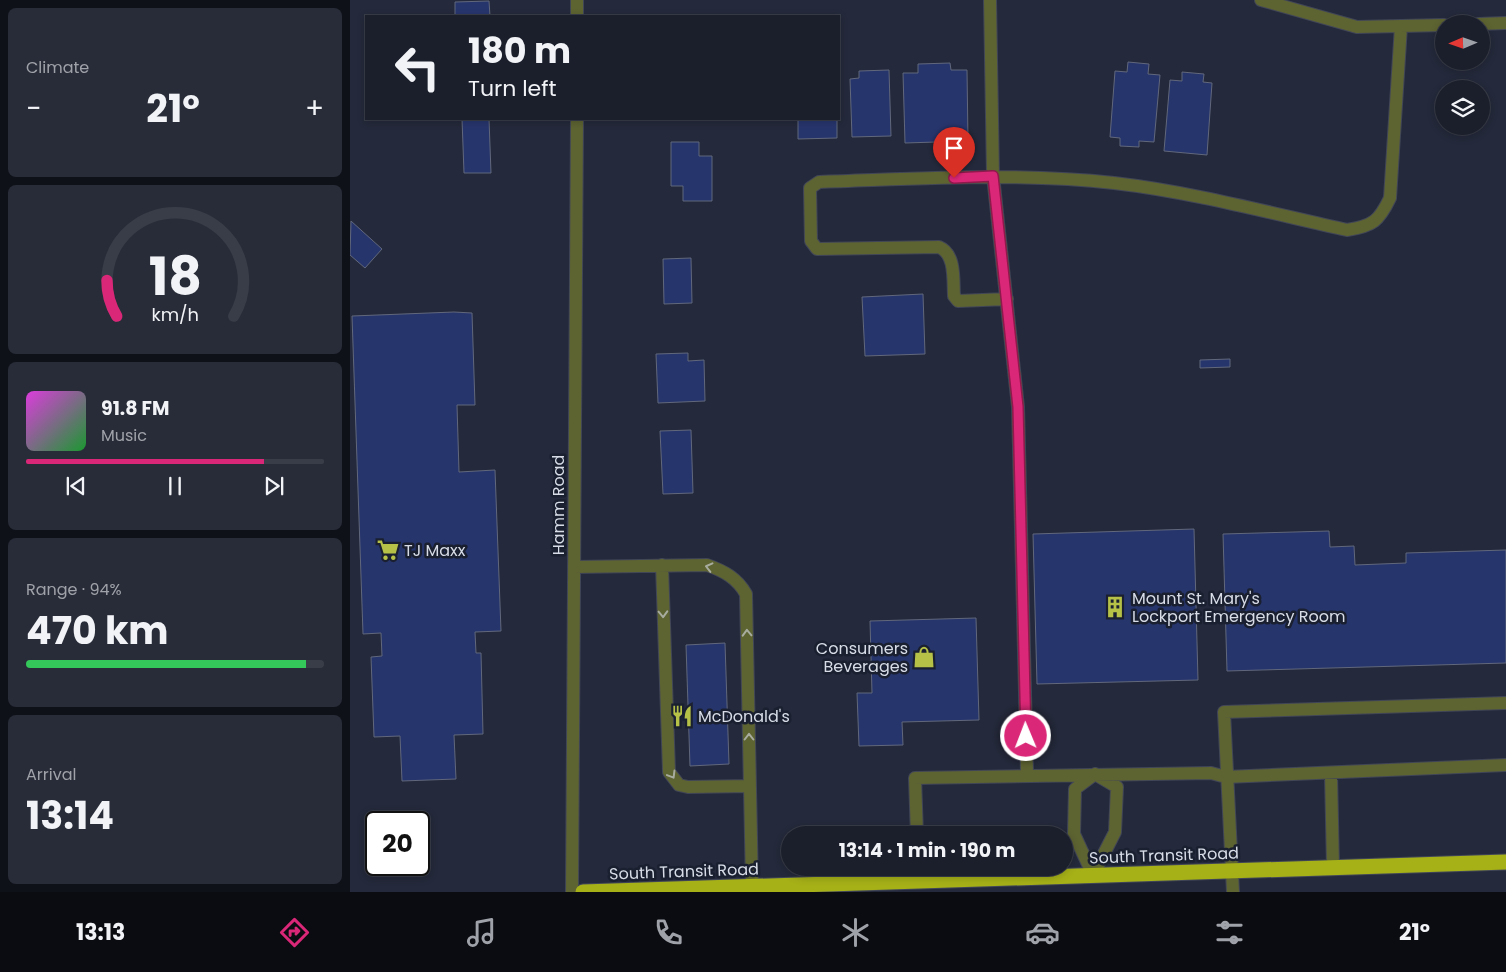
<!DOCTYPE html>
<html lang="en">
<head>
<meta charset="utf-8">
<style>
	body { margin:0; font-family:Poppins,sans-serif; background:#282c38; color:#f1f3f6; height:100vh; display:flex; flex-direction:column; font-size:19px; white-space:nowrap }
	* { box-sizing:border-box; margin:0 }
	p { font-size:16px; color:#a0a2a9 }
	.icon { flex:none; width:28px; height:28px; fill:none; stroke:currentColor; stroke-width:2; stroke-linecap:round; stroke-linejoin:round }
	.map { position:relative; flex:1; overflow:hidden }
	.sheet { display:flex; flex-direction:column; gap:8px; padding:8px; background:#0f1118; width:350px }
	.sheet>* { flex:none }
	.hud { position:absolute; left:15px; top:15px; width:475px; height:105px; border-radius:0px; box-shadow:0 2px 8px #0003,0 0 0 1px #393d48; background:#1b1f2c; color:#f1f3f6; overflow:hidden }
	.needle { width:32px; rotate:268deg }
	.controls { position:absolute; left:1085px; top:15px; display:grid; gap:10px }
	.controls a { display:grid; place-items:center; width:55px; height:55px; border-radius:50%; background:#1b1f2c; box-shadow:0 2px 8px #0003,0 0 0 1px #393d48; font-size:25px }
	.speed { position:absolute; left:15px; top:811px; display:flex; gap:10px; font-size:25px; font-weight:700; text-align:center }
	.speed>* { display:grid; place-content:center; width:65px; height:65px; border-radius:50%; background:#1b1f2c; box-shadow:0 2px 8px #0003,0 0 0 1px #393d48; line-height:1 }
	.speed .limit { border:2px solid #111; border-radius:8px; background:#fff; color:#111 }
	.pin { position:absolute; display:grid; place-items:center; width:42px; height:42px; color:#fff; margin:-51px -21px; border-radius:50% 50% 50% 0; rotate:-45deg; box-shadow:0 0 5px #0007 }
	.pin .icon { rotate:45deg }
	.me { position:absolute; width:55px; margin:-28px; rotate:359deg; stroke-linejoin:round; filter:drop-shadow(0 0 4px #0008) }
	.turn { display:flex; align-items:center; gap:18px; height:105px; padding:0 20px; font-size:22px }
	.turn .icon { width:65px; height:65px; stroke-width:2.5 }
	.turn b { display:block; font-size:35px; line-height:42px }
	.big { font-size:38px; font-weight:700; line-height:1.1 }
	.sheet .card { flex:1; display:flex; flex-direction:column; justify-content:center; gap:8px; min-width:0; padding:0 18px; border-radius:8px; background:#282c38 }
	.sheet .dial { align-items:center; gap:0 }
	.dial svg { height:130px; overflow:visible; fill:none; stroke:#393d48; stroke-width:7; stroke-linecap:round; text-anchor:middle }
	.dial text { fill:#f1f3f6; stroke:none }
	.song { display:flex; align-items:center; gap:15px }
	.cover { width:60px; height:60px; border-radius:8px; background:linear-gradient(135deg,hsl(300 70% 55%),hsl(130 70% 35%)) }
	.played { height:5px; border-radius:2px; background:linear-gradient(90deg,#db2777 80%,#393d48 80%) }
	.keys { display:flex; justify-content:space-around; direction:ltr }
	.heat { display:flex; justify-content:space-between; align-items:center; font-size:28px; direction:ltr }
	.charge { height:8px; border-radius:4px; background:linear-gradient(90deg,#34c759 94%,#393d48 0) }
	.trip { position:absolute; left:431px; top:826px; width:292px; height:50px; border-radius:25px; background:#1b1f2c; box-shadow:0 2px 8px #0003,0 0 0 1px #393d48; font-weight:700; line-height:50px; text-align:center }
	.tabs { display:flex; height:80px; justify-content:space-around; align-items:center; background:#0b0c12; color:#a0a2a9 }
	.tabs .icon { width:35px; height:35px }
	.tabs .selected { color:#db2777 }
	.tabs b { font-size:22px; color:#f1f3f6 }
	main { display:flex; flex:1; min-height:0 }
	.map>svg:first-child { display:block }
	.building { fill:#27356d; stroke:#61687c }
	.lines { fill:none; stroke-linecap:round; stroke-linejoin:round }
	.minor-casing { stroke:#414657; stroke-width:14 }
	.highway-casing { stroke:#414657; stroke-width:17 }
	.minor { stroke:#5e6332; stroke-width:12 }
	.highway { stroke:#a6b118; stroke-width:15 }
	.oneway { stroke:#a7ac9f }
	.route-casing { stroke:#8e194d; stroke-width:12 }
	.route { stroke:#db2777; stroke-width:9 }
	.labels { text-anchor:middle; stroke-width:5; stroke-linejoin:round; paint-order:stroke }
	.street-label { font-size:16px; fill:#d7dce7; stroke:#1a2030 }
	.poi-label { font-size:16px; fill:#d7dce7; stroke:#1a2030; text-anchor:start }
</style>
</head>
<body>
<main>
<section class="sheet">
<div class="card"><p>Climate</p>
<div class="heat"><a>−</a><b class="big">21°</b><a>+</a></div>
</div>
<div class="card dial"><svg viewBox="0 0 100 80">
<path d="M14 69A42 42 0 1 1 86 69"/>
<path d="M14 69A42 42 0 0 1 8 47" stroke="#db2777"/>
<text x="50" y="56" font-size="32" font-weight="700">18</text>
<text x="50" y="72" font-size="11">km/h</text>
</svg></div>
<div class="card">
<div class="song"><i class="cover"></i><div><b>91.8 FM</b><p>Music</p></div></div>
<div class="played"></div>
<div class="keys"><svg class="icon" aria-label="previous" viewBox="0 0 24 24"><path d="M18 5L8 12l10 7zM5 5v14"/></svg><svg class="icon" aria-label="pause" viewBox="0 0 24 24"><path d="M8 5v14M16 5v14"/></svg><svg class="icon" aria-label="next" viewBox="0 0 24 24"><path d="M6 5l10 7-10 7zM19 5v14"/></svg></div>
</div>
<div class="card"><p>Range · 94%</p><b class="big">470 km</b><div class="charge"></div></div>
<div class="card"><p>Arrival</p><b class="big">13:14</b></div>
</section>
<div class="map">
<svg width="1156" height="892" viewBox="0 0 1156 892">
	<rect width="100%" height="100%" fill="#24293b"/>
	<path class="building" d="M139,1l1,15h-35v-14z
		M778,62l21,2 -1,10 12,1 -6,67 -15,-1v6l-19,-1v-8l-10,-1 5,-66 12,1z
		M600,63l1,7h16l1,71 -63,2 -2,-70h15v-9z
		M539,70l2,66 -39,1 -2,-58 9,-1v-7z
		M832,72l22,2 -1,8 9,1 -5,72 -43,-4 6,-71 12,1z
		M112,119h27l2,54h-27z
		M448,119h39v19l-39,1z
		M321,142h28v14h13v45h-29v-15h-12z
		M1,221l31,28 -17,19 -15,-13z
		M341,258l1,45 -28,1 -1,-45z
		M573,294l2,60 -60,2 -3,-59z
		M104,312l18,1 3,92h-18l2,67 36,-2 6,161 -26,1 1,21h5l2,81 -29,1 2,44 -54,2 -2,-45 -26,1 -3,-80 11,-1 -1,-23 -18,1 -11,-318z
		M338,353v8l16,-1 1,41 -47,2 -2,-49z
		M880,359v8l-30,1v-8z
		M341,430l2,63 -30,1 -3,-63z
		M844,529l4,151 -161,4 -4,-150z
		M979,531l1,16 24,-1 1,19 51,-2v-10l100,-3v113l-279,8 -4,-137z
		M626,618l3,102 -77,2 1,23 -44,1 -2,-53h15l-2,-72z
		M375,643l4,121 -39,2 -4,-121z"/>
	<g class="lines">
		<g class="minor-casing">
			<path id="minor" d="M640,0l3,176 25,231 9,367
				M911,0l96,27 87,-2
				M227,16v-16
				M1128,24l28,-1
				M657,299l-49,2 -4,-5c-1,-16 2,-42 -15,-49l-122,2 -6,-8 -1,-53 9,-6c98,-3 197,-10 295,1 78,9 156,30 233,47 26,-4 32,-9 43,-32l11,-172
				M312,565l7,207 10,13 9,2 61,-1
				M224,567l133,-2c17,6 30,13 39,29l6,292
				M745,774l22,13 -2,45 -22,43 -19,-41 1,-45z
				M981,774l2,93
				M567,835l-2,-57 296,-5 15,4 280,-12
				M568,868l1,13
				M222,892l5,-773
				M883,892l-9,-180 282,-9"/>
		</g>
		<g class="highway-casing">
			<path id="highway" d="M233,892l923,-30"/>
		</g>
		<use href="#minor" class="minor"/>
		<use href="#highway" class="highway"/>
	</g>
	<defs><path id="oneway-chevron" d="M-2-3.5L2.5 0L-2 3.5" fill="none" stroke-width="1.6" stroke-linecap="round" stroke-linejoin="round" transform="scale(1.25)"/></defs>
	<g class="oneway">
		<use href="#oneway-chevron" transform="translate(359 567) rotate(-166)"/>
		<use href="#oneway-chevron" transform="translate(313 614) rotate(88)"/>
		<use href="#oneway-chevron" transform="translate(397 633) rotate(-92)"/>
		<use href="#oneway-chevron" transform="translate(399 737) rotate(-90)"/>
		<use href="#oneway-chevron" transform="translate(322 775) rotate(59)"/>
	</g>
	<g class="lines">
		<g class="route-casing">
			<path id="route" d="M604,178l39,-2 25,231 8,329"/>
		</g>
		<use href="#route" class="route"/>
	</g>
	<defs>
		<g id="supermarket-bare" transform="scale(1.725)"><path d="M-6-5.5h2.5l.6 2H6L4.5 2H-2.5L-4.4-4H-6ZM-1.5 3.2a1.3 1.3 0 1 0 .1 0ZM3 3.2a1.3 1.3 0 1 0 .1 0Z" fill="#b6c148" stroke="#1a2030" stroke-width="2.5" paint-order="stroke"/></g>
		<g id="building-bare" transform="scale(1.725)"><path d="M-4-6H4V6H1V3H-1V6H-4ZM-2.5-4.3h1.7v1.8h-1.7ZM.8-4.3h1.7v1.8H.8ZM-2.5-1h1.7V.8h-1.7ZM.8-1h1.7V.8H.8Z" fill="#b6c148" stroke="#1a2030" stroke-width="2.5" paint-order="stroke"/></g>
		<g id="shop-bare" transform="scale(1.725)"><path d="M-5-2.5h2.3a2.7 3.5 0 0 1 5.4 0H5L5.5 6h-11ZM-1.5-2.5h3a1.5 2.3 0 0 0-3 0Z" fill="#b6c148" stroke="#1a2030" stroke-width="2.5" paint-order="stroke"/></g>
		<g id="restaurant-bare" transform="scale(1.725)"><path d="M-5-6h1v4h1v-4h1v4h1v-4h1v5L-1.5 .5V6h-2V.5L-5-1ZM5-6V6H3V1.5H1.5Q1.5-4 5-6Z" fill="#b6c148" stroke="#1a2030" stroke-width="2.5" paint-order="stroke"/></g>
	</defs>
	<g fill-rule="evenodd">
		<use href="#supermarket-bare" x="38" y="550"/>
		<use href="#building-bare" x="765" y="607"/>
		<use href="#shop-bare" x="574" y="657"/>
		<use href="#restaurant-bare" x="332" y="716"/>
	</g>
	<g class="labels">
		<g class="street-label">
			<text transform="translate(208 505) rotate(-90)" y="6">Hamm Road</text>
			<text transform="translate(814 855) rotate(-2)" y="6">South Transit Road</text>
			<text transform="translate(334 871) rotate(-2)" y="6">South Transit Road</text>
		</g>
		<g class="poi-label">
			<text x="54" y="556">TJ Maxx</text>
			<text x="782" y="604">Mount St. Mary's<tspan x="782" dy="18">Lockport Emergency Room</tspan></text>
			<text x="558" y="654" text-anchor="end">Consumers<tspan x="558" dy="18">Beverages</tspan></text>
			<text x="348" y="722">McDonald's</text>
		</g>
	</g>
</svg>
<div class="controls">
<a><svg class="needle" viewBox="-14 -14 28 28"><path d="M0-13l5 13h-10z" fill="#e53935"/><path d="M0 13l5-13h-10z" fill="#a0a2a9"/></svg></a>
<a><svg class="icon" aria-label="layers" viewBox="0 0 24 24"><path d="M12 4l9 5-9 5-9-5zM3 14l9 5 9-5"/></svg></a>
</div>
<div class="speed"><div class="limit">20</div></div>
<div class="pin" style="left:604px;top:178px;background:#d93025"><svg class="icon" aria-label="arrive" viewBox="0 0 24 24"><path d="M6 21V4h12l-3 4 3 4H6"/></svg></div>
<svg class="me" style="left:676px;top:736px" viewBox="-20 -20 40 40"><circle r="17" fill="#db2777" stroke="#fff" stroke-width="3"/><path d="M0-11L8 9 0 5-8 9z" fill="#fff"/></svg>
<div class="trip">13:14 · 1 min · 190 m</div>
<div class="hud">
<div class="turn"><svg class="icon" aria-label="left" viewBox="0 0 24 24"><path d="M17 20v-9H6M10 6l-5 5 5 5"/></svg><div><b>180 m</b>Turn left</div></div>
</div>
</div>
</main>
<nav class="tabs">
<b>13:13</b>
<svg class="icon selected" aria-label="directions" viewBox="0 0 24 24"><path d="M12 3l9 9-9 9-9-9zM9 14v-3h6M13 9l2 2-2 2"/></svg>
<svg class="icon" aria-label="music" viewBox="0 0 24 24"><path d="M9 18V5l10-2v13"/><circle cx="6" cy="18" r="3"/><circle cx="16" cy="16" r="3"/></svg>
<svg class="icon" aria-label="phone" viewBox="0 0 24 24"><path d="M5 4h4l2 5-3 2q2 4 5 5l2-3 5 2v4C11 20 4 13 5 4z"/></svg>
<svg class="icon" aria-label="climate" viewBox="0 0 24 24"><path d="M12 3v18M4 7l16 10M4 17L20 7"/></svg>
<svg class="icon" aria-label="car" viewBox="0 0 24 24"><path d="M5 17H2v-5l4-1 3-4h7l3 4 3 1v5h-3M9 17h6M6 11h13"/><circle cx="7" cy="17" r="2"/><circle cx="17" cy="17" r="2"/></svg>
<svg class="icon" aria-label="filters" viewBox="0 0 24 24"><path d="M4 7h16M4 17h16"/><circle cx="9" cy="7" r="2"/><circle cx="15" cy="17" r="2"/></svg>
<b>21°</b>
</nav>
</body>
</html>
